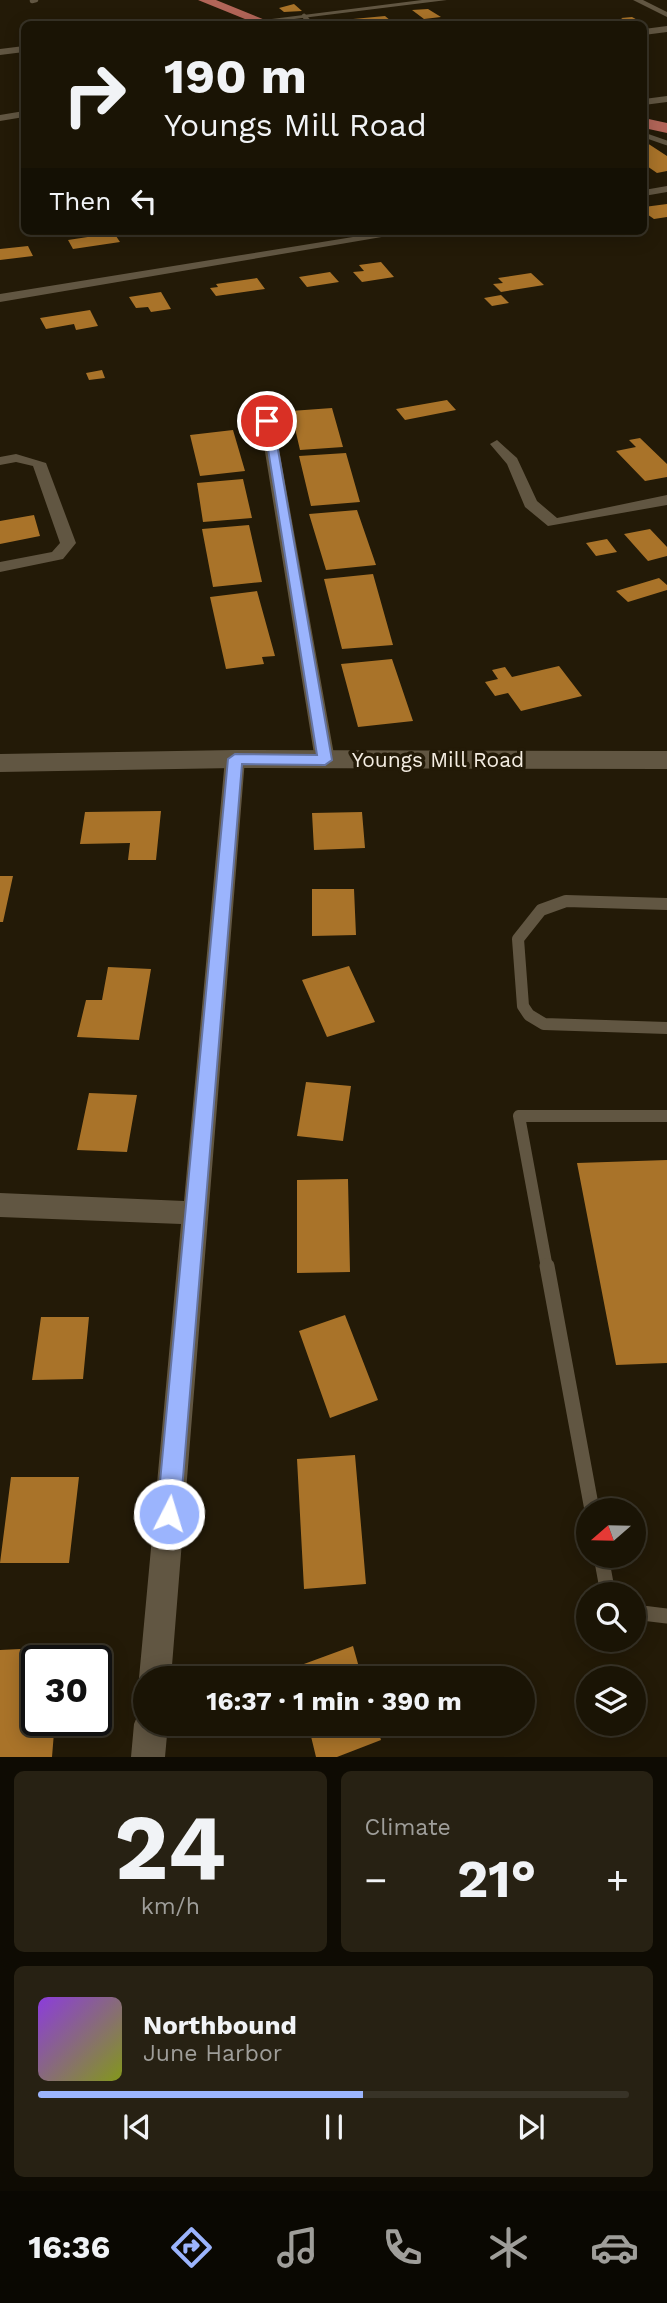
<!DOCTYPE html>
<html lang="en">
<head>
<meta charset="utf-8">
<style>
	body { margin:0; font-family:"Work Sans",sans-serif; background:#272113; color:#f1f3f6; height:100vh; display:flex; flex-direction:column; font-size:26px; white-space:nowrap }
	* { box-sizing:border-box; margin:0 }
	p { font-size:23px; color:#9f9e9a }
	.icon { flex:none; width:38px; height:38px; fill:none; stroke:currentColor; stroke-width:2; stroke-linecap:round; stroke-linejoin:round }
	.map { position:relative; height:1757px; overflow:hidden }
	.sheet { display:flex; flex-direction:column; gap:14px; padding:14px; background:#0e0b03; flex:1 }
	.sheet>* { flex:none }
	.banner { position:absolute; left:21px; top:21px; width:626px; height:214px; border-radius:10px; box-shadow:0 4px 18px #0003,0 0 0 2px #383327; background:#1a1405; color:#f1f3f6; overflow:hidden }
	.needle { width:46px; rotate:250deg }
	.fabs { position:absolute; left:576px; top:1498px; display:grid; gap:14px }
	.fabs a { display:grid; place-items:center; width:70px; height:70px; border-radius:50%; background:#1a1405; box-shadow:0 4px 18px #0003,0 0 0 2px #383327; font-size:35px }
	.speed { position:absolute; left:21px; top:1645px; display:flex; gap:14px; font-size:35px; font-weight:700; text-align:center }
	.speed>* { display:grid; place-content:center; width:91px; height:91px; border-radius:50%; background:#1a1405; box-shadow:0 4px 18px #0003,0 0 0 2px #383327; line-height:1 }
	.speed .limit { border:4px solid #111; border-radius:10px; background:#fff; color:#111 }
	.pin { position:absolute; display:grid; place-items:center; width:60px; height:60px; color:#fff; margin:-30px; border:4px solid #fff; border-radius:50%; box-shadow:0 2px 7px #0007 }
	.me { position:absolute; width:77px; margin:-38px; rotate:5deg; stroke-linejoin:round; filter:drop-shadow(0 0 5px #0008) }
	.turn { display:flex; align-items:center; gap:24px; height:147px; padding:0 28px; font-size:32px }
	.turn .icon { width:91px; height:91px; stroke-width:2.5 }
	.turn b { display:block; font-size:49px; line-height:60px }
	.then { display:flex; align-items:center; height:66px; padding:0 28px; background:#0003; gap:14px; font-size:26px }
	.big { font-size:52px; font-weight:700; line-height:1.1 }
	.sheet .card { flex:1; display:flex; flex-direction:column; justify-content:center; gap:10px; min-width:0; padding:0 24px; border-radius:10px; background:#272113 }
	.sheet .dial { align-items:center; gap:0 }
	.dial b { font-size:91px; line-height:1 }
	.song { display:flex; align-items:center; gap:21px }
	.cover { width:84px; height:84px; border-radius:10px; background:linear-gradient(135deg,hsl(270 70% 55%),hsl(70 70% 35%)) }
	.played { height:7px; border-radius:4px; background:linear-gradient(90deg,#9bb4fd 55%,#383327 55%) }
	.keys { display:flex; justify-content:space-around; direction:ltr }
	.heat { display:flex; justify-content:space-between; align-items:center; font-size:38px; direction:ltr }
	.sheet .tiles { flex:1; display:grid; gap:14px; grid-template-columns:1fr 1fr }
	.card:last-child { grid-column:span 2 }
	.trip { position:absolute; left:133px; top:1666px; width:402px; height:70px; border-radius:35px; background:#1a1405; box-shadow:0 4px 18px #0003,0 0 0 2px #383327; font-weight:700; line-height:70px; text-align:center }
	.tabs { display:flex; height:112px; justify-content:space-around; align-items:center; background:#0a0802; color:#9f9e9a }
	.tabs .icon { width:49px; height:49px }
	.tabs .selected { color:#9bb4fd }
	.tabs b { font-size:32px; color:#f1f3f6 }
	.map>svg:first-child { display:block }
	.building { fill:#a97329 }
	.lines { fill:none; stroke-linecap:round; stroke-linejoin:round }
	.lane-far2 { stroke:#615642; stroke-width:4.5 }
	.lane-far1 { stroke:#615642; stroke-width:12 }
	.lane { stroke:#615642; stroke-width:15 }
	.street { fill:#615642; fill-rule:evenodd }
	.secondary { fill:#615642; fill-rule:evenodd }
	.primary { fill:#b26558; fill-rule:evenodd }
	.route { fill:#9bb4fd; stroke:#6575a4; stroke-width:2 }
	.labels { text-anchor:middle; stroke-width:7; stroke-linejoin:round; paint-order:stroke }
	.street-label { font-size:21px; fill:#f4ede2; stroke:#231a07 }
</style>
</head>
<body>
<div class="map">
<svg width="667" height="1757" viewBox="0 0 667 1757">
	<rect width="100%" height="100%" fill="#231a07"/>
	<path class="building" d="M294,4l8,7 -18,1 -5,-4z
		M428,9l13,8 -17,2 -12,-9z
		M385,16l6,5 -32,3 -6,-5z
		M632,17l13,7h-26l8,-2 -6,-4z
		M644,141l23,15v15l-10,2 -13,-9z
		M667,204v13l-13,2 -10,-7v-5z
		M114,233l6,9 -47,7 -5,-9z
		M28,246l5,10 -33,4v-11z
		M381,262l13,15 -32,5 -9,-10 11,-1 -5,-6z
		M330,272l9,10 -32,5 -8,-10z
		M531,273l13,12 -43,7 -8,-8 10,-1 -5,-5z
		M257,278l8,11 -49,7 -6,-8 8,-1 -2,-3z
		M161,292l10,17 -20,3 -3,-5 -12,1 -7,-11z
		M501,295l8,8 -17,3 -8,-8z
		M90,310l8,16 -22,4 -2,-6 -28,5 -6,-11z
		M102,370l3,8 -16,2 -3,-7z
		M447,400l9,10 -51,10 -9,-11z
		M332,408l11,39 -43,3 -9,-39z
		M233,430l12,41 -45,5 -10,-41z
		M640,438l27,26v13l-22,4 -29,-30 20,-4 -7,-7z
		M346,453l14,49 -49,4 -12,-50z
		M243,479l9,39 -49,4 -6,-39z
		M357,510l19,55 -50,5 -17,-56z
		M34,515l6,21 -40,8v-23z
		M249,525l13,57 -49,5 -11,-58z
		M650,529l17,18v9l-19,5 -24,-27z
		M607,539l10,13 -21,4 -10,-13z
		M373,574l20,71 -51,4 -18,-70z
		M659,578l8,7v5l-39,12 -12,-11z
		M257,591l18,65 -13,1 2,7 -38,5 -16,-72z
		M392,659l21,62 -55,6 -17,-63z
		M559,666l23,30 -61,15 -13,-18 -13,3 -10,-14 13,-3 -6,-9 13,-3 7,10z
		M161,811l-5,49h-28l2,-17 -50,1 5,-32z
		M362,812l3,36 -51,2 -2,-37z
		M0,876h13l-10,46h-3z
		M312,889h42l2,46 -44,1z
		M349,966l26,56 -48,15 -25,-57z
		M108,967l43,2 -12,71 -62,-3 9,-37h16z
		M306,1082l45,4 -8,55 -46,-5z
		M89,1093l48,2 -10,57 -50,-2z
		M667,1160v203l-51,2 -39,-202z
		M348,1179l2,93 -53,1v-93z
		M345,1315l33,85 -48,18 -31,-87z
		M41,1317h48l-6,62 -51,1z
		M355,1455l11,129 -62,5 -7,-130z
		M11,1477h68l-10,86h-69z
		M353,1646l9,32h-66l-3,-10z
		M61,1647l-1,14h-23v59h18l-3,37h-52v-107z
		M308,1724h68l5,16 -44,17h-21z"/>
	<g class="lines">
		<path class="lane-far2" d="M32,1l4,-1
			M304,16l7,8
			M644,135l23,8"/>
		<path class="lane-far1" d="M667,904l-101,-3 -25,9 -23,29 5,67 6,9 15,9 123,4
			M547,1268l-28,-152h148"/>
		<path class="lane" d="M547,1266l45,244
			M601,1556l7,38
			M634,1612l33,4"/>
		<path class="street" d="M422,0h25l-194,24h-21z
			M633,0h10l24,12v5z
			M667,26v6l-23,3v-6z
			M24,46v6l-24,3v-6z
			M667,96v6l-23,3v-6z
			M24,111v6l-24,4v-6z
			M667,186v6l-23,4v-6z
			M390,231h27l-417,71v-8z
			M267,417l7,4 61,339 -10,7 -10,-7 -55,-339z
			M497,440l20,18 20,43 20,17 110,-23v10l-119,21 -23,-19 -18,-43 -17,-20z
			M16,454l30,9 30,80 -13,16 -63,13v-10l52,-10 8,-9 -27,-77 -17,-4 -16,3v-8z
			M235,752l10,7 -74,919h-26v12l-6,-12 42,-454 -181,-7v-24l184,8 41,-442z
			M145,1710v14h23l-3,33h-34l3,-33 5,-12z"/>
		<path class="secondary" d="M235,750l432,1v18l-432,-1 -235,4v-18z"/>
		<path class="primary" d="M198,0h18l59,24h-18z
			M644,118l23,5v10l-23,-5z"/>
	</g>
	<path class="route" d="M263,418l10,3 59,339 -7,5 -83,-1 -62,750 -3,8 -8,3 -8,-3 -4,-8 71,-755 7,-5 82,1z"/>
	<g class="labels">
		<g class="street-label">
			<text x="438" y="767">Youngs Mill Road</text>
		</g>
	</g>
</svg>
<div class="fabs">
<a><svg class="needle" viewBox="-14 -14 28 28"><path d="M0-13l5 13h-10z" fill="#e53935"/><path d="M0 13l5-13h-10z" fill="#9f9e9a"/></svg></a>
<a><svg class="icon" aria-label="search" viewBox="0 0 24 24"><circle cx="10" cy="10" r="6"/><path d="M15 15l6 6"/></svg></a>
<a><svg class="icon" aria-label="layers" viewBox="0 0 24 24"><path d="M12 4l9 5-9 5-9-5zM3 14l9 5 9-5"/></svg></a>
</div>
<div class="speed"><div class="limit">30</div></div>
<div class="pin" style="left:267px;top:421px;background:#d93025"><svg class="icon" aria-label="arrive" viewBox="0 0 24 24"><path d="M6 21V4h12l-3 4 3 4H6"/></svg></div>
<svg class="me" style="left:169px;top:1514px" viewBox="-20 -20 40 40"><circle r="17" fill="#9bb4fd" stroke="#fff" stroke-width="3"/><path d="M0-11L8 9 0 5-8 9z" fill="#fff"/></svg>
<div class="trip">16:37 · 1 min · 390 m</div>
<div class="banner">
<div class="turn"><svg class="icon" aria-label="right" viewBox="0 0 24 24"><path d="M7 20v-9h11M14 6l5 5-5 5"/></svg><div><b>190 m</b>Youngs Mill Road</div></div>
<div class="then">Then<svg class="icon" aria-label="left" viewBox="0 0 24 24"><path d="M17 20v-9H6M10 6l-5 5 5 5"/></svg></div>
</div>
</div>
<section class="sheet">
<div class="tiles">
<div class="card dial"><b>24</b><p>km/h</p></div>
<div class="card"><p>Climate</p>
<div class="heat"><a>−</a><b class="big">21°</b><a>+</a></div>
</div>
<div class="card">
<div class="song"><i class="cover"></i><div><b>Northbound</b><p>June Harbor</p></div></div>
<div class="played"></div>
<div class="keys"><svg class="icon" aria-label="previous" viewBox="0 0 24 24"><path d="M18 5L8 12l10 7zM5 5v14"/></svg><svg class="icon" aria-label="pause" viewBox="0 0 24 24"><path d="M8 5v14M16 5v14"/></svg><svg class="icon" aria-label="next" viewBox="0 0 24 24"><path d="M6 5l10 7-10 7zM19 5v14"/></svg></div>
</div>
</div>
</section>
<nav class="tabs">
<b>16:36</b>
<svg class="icon selected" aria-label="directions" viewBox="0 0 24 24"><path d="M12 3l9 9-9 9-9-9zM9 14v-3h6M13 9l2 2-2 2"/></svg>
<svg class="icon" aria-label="music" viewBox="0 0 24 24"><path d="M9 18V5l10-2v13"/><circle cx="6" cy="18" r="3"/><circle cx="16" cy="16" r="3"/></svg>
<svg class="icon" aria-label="phone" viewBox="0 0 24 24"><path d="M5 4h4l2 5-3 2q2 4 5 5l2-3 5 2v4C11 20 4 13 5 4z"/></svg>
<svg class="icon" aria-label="climate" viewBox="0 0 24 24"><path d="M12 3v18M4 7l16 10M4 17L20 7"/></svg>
<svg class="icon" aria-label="car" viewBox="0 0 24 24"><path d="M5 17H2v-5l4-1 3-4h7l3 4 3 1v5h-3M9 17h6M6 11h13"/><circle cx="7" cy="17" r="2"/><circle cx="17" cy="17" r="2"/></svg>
</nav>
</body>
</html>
